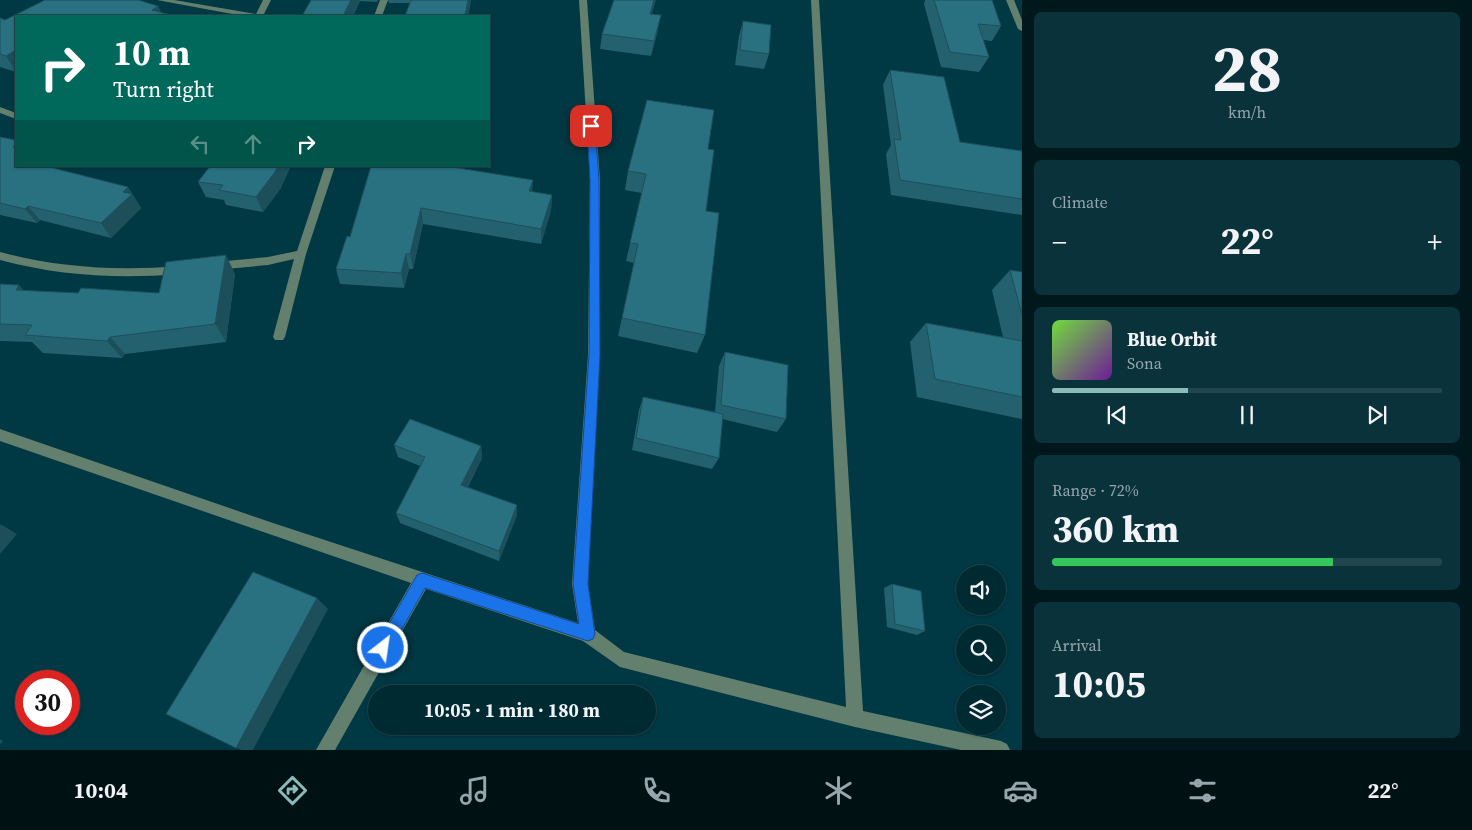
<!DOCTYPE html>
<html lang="en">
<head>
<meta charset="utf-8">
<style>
	body { margin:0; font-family:"Source Serif 4",serif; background:#0a323a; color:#f1f3f6; height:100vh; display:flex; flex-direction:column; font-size:19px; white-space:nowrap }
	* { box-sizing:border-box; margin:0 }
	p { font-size:16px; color:#95a7ac }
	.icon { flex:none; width:28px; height:28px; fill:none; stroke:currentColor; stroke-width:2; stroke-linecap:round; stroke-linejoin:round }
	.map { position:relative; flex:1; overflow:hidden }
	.sheet { display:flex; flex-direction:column; gap:12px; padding:12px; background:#00171c; width:450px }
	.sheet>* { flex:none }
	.guide { position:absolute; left:15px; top:15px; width:475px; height:152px; border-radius:0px; box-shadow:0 1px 4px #0004,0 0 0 1px #22464d; background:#00695c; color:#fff; overflow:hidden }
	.buttons { position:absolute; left:956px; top:565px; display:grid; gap:10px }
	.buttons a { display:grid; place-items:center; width:50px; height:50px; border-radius:50%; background:#002a32; box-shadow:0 1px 4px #0004,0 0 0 1px #22464d; font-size:25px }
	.speed { position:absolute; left:15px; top:670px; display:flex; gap:10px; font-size:25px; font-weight:700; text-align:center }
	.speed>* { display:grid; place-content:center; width:65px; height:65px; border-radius:50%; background:#002a32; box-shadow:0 1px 4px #0004,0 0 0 1px #22464d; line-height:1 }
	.speed .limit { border:8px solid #d22; background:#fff; color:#111 }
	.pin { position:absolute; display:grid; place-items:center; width:42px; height:42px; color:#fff; margin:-21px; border-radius:10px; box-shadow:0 2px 8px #0006 }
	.me { position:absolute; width:55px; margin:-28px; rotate:30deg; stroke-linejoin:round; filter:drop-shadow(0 0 4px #0008) }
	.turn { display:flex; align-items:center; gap:18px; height:105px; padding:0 15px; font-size:22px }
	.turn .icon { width:65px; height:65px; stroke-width:2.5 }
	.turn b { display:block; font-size:35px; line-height:42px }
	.lanes { display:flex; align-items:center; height:48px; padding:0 15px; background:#0003; justify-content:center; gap:25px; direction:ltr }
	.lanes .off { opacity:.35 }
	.big { font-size:38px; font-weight:700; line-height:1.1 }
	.sheet .widget { flex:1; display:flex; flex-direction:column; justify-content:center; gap:8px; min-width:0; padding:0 18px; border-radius:8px; background:#0a323a }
	.sheet .dial { align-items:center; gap:0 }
	.dial b { font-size:65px; line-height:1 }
	.song { display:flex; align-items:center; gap:15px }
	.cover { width:60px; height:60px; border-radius:8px; background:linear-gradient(135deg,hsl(100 70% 55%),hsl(280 70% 35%)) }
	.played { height:5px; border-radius:2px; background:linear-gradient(90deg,#8bbbb9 35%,#22464d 35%) }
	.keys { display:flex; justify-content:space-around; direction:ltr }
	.heat { display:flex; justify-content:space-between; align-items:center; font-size:28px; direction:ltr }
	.charge { height:8px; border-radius:4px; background:linear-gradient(90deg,#34c759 72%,#22464d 0) }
	.trip { position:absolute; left:368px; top:685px; width:288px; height:50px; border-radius:25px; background:#002a32; box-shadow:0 1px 4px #0004,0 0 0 1px #22464d; font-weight:700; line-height:50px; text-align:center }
	.menu { display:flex; height:80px; justify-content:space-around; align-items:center; background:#001114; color:#95a7ac }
	.menu .icon { width:35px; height:35px }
	.menu .current { color:#8bbbb9 }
	.menu b { font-size:22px; color:#f1f3f6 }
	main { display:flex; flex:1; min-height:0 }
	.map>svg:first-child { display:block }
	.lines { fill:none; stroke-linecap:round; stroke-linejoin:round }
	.minor { fill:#637f6d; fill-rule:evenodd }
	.wall { fill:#23616f }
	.shaded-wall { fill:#1d4f5a }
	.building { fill:#297181; stroke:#1d4f5a }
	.route { fill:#1a73e8; stroke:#114b97 }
</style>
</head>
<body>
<main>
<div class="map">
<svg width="1022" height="750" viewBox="0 0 1022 750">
	<rect width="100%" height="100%" fill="#003843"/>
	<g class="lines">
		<path class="minor" d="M157,0h17l82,14 7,-14h8l-8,16h-20z
			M380,0h8l-6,16h-8z
			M579,0h8l13,180v175l-12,229 7,46 29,22 222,55 -35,-707h8l44,711 138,30 6,3 3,6h-49l-106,-23 -235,-60 -37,-26 -157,-52 -91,161h-19l95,-167 -411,-142v-12l273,94 305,100 -6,-39 16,-229 2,-175z
			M1006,0h8l8,20v11l-4,-2z
			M0,107l16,6v6l-16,-6z
			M325,166h10l-29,88 -21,83 -2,3h-8l-2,-3 21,-78 -26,6 -53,5 -5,-4 5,-4 53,-5 29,-6z
			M0,252c60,16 118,19 180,14l6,4 -6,4c-62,5 -120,2 -180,-14z"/>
	</g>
	<path class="wall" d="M45,0h93l20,6 3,7 13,3h-158v56l-16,-5v-49l5,2z
		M311,0h67l-1,2 -17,-1 -7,15h-51z
		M388,0h83l-3,16h-63l5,-13h-21z
		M925,0h67l9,26 -9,15 -9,-1 6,17 -10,15 -38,-5 -17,-63z
		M652,14l6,16 -7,26 -51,-7 2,-15z
		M743,21l26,33 -5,15 -29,-4 4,-29z
		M890,70l70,72 62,9v64l-131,-20 -5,-41 5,-9 -8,-60z
		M0,137l16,29 34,1 78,20 13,21 -30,30 -71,-18 -3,3 -37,-8z
		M708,149l-2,62 -1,124 -8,18 -79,-17 16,-73 -8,-2 16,-68 -17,-3 3,-19z
		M371,166l181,29 -1,15 -10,34 -118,-20 -10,45h-4l-5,19 -64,-4 -4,-15 14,-32z
		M198,182l83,6 -18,24 -37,-7 -2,-5 -18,-3z
		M1010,270l12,2v147l-105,-22 -7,-55 16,-19 77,14 -11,-47z
		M235,274l-9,68 -101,12 -3,4 -79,-5 -11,-11 -32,-1v-57l25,7 53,2h81z
		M725,352l61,67 -9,13 -55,-13 -3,39 -7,11 -80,-19 7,-40 4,-13 72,15 4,-46z
		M394,445l87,1 1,12 -14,29 49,18v10l-18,46 -99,-38 -4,-10 24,-47 -22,-9z
		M892,584l33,47 -8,4 -30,-8 -3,-39z"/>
	<path class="shaded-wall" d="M351,0h9v1l-7,15h-10z
		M468,0h3l-3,16h-3z
		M654,0h2l-8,28 2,-14z
		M158,6l5,10 -11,-6z
		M661,15l-3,15 -7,26 3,-15z
		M16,50v22l-10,-16z
		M278,166h13l-10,22 -18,24 -7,-15z
		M533,180l-1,16 -3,-5z
		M128,187l13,21 -30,30 -10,-15 22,-31z
		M552,195l-1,15 -10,34v-15z
		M28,206l12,14 -3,3 -12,-14z
		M421,208l2,16 -10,45 -3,-15z
		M406,254l3,15 -5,19 -3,-15z
		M226,255l9,19 -9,68 -11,-18z
		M19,285l17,18 -20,-13z
		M110,337l15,17 -3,4 -15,-17z
		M481,446l1,12 -19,38 -2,-11z
		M517,505v10l-18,46v-10z
		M0,524l17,10 -17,20z
		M317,598l11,11 -75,141h-11l-6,-2z
		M0,739l3,2 -3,4z"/>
	<path class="building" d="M45,0h93l20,6 -6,4 22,6h-158v34l-10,6 -6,-2v-36l5,2z
		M311,0h40l-8,16h-41z
		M411,0h57l-3,16h-60z
		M614,0h40l-4,14 11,1 -7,26 -52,-7z
		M934,0h58l9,26 -23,-2 11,33 -39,-5z
		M743,21l28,4 -2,29 -29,-4z
		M890,70l54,7 16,65 62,9v48l-122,-19 -6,-41 7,1z
		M647,100l67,10 -6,39 6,1 -8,61 13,2 -14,122 -83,-17 16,-74 -8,-1 16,-69 -18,-3z
		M0,137l16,3v5l-3,2 3,1v18h29l83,21 -5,5 9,2 -31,29 -73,-17 -3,3 -25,-6z
		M210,166h68l-3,6 -19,25 -37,-7 4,-5 -25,-3z
		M371,166h75l87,14 -4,11 23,4 -11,34 -120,-21 -11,46h-4l-5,19 -65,-4 11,-33 3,1z
		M226,255l-11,69 -105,13 -3,4 -82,-6 7,-10 -32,-1v-40l19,1 -3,5 62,3 3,-5 78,5 7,-31z
		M1010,270l12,2v43z
		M926,323l96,18v56l-87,-18z
		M725,352l63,13 -2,54 -65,-14z
		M643,397l80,17 -4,44 -83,-20z
		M410,419l71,27 -20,39 56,20 -18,46 -103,-38 29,-56 -31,-12z
		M253,572l64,26 -81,150 -70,-34z
		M892,584l29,7 4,40 -30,-7z"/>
	<path class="route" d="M591,124l4,2 4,54 1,175 -12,229 7,50 -2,5 -5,2 -163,-53 -37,66 -5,2 -5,-2 -2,-6 2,-5 39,-68 5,-2 157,51 -6,-40 16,-229 1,-175 -3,-54z"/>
</svg>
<div class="buttons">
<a><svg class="icon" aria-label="sound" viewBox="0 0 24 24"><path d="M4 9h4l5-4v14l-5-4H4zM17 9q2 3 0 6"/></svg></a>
<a><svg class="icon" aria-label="search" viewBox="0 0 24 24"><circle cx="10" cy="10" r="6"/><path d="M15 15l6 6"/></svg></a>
<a><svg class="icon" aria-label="layers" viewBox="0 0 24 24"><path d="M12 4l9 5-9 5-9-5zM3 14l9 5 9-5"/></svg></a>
</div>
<div class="speed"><div class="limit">30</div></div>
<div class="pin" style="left:591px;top:126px;background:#d93025"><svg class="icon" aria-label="arrive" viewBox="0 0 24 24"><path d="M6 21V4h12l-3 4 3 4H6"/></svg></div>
<svg class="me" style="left:383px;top:648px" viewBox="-20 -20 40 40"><circle r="17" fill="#1a73e8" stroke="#fff" stroke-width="3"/><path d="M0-11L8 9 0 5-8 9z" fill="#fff"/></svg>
<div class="trip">10:05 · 1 min · 180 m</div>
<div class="guide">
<div class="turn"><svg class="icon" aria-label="right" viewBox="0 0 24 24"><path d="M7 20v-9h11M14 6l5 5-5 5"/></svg><div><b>10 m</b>Turn right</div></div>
<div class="lanes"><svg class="icon off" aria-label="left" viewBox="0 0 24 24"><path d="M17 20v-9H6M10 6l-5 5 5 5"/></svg><svg class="icon off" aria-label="ahead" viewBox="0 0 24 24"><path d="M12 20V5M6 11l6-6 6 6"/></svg><svg class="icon" aria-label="right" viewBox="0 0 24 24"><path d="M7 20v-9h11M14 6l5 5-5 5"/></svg></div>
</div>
</div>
<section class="sheet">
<div class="widget dial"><b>28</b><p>km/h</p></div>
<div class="widget"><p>Climate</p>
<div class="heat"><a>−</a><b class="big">22°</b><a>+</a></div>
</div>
<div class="widget">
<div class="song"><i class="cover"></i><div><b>Blue Orbit</b><p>Sona</p></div></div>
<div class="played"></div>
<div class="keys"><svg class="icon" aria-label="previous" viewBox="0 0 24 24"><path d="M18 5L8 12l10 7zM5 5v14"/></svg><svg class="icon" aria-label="pause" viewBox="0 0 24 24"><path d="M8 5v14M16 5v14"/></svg><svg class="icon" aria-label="next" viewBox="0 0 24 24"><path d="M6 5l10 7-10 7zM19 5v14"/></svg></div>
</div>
<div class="widget"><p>Range · 72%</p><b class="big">360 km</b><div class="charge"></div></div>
<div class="widget"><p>Arrival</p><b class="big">10:05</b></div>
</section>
</main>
<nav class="menu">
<b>10:04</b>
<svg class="icon current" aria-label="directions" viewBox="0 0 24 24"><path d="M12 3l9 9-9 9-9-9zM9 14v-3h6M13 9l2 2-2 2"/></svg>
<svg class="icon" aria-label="music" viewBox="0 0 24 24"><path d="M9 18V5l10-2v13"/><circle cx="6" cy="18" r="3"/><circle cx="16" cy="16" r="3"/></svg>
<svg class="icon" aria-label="phone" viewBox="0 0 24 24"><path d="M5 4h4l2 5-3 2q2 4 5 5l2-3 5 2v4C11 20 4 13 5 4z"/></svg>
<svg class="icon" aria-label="climate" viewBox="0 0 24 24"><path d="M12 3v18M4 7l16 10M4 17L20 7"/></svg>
<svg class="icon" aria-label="car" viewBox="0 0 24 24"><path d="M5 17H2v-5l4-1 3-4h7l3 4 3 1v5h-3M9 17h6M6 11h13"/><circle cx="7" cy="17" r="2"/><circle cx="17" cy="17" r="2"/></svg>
<svg class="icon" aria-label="filters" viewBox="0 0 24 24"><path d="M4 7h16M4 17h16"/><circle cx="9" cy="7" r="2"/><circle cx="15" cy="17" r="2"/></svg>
<b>22°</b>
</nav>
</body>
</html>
